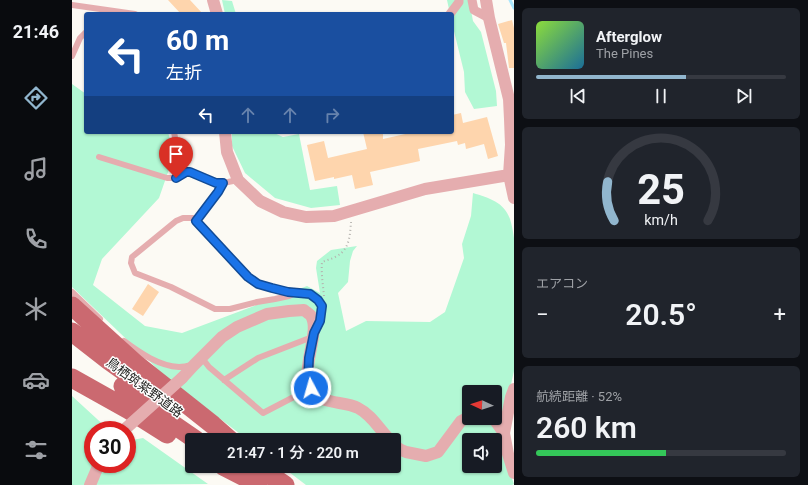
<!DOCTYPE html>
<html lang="ja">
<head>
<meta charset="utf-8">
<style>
	body { margin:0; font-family:Roboto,"Noto Sans JP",sans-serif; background:#20242c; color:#f1f3f6; height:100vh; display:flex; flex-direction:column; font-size:15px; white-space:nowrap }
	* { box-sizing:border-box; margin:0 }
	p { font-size:13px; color:#9ea1a6 }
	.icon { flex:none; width:22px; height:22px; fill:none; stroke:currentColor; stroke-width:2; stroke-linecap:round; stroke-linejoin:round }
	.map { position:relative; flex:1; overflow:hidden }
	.panel { display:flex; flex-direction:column; gap:8px; padding:8px; background:#0d0f14; width:294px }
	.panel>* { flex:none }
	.banner { position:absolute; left:12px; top:12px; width:370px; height:122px; border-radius:4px; box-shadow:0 1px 3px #0004; background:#1a4fa0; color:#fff; overflow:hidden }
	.needle { width:26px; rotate:273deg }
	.fabs { position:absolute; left:390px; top:385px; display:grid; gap:8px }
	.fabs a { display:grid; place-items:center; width:40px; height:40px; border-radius:4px; background:#171b24; box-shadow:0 1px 3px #0004; font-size:20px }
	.speed { position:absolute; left:12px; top:421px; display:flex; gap:8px; font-size:20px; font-weight:700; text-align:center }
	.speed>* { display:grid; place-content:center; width:52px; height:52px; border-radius:50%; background:#171b24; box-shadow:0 1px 3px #0004; line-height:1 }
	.speed .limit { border:6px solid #d22; background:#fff; color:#111 }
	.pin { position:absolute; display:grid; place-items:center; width:34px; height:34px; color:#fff; margin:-41px -17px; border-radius:50% 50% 50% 0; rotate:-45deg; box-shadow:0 0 4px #0007 }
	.pin .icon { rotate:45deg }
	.me { position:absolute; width:44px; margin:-22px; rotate:354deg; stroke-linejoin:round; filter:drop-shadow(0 0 3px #0008) }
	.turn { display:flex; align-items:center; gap:14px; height:84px; padding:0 16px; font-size:18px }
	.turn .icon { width:52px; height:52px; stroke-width:2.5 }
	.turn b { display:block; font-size:28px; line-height:34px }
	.lanes { display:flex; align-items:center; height:38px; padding:0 16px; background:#0003; justify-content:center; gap:20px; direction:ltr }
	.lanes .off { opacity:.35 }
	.big { font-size:30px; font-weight:600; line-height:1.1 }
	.panel .card { flex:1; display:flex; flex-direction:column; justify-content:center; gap:6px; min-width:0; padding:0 14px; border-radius:6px; background:#20242c }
	.panel .dial { align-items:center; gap:0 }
	.dial svg { height:104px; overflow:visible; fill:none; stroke:#363941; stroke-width:7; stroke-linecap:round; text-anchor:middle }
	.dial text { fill:#f1f3f6; stroke:none }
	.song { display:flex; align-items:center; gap:12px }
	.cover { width:48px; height:48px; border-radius:6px; background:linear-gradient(135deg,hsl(90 70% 55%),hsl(200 70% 35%)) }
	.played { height:4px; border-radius:2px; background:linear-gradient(90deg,#91b6ce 60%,#363941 60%) }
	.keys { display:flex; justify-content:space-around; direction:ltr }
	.heat { display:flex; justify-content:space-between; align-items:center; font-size:22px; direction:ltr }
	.charge { height:6px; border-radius:3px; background:linear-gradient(90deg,#34c759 52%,#363941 0) }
	.trip { position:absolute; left:113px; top:433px; width:216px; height:40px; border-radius:4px; background:#171b24; box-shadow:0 1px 3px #0004; font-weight:600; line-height:40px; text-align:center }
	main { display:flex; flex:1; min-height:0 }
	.dock { display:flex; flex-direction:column; width:72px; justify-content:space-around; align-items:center; background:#090b0e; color:#9ea1a6 }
	.dock .icon { width:28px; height:28px }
	.dock .selected { color:#91b6ce }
	.dock b { font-size:18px; color:#f1f3f6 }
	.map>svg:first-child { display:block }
	.green { fill:#b2f8d4; fill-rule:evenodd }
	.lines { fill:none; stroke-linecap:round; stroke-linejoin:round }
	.stream { stroke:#a9e6fd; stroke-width:3 }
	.building { fill:#fed5ad }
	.path { stroke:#b4b2ae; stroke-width:2; stroke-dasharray:1 3; stroke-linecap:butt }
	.service { stroke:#e5adaf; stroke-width:6 }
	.pedestrian { stroke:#e5adaf; stroke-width:9 }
	.minor { stroke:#e5adaf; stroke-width:12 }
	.tertiary { stroke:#e5adaf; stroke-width:15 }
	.primary { stroke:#cb6970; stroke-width:19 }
	.minor-bridge { stroke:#e5adaf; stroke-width:12 }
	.route-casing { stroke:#114b97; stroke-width:10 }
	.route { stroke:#1a73e8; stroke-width:7 }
	.labels { text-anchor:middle; stroke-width:3; stroke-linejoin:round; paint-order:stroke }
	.street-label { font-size:13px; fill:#222220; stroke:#fff }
</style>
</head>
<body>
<main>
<nav class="dock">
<b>21:46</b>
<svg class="icon selected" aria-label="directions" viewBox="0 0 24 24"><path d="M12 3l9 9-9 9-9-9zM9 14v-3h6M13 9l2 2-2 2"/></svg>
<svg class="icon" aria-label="music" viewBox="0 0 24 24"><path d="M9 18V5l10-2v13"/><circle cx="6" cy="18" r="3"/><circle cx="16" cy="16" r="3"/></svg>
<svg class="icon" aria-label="phone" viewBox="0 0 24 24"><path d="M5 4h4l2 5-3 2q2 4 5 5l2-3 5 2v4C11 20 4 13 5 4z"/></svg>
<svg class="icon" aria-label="climate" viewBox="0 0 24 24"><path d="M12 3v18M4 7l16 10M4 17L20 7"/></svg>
<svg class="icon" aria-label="car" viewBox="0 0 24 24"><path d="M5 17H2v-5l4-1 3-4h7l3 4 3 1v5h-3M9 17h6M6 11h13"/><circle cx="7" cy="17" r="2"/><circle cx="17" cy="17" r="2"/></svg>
<svg class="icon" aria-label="filters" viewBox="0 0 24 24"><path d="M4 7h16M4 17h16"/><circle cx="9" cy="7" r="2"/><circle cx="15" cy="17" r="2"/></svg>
</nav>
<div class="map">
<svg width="442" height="485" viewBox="0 0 442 485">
	<rect width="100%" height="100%" fill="#fcfaf4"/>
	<path class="green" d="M150,0l10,1 4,13h-11z
		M375,0h22l4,21 8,11 15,59 1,15 -23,3 -9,-17 -1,-20 -12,-49v-9h-2z
		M0,84l14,10v38h82l6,23 -15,43 -57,61 -9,26 52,41 37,7 125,-47 13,7 -4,-25 1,-7 14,-11 26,-4 -4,5 -3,10 -2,21 -10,11 8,38 20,-10 64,1 15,-10 19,-54 -2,-14 9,-28 2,-23c16,5 31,9 37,26 2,6 3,13 4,19v133l-14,63 2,17 12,33 -2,1h-206l-25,-19h113v-26h-146l-80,-61 -96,-92zM397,392h26v26h-26zM397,440h26v26h-26z
		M160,132h40l11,5 16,-3 11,56 27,-4 3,19 -29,3 -36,-10 -30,-25 -13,-27z
		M0,396l37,34h-16v34h34v-23l16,-3 65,46 -136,1z"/>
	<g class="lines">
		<path class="stream" d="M438,0l4,8"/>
	</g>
	<path class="building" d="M96,0h22l13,14h-22z
		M440,20l2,8v40h-5l-3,-25h-2l-6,-19z
		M389,113l2,10 24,-6 11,39 -10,3 -4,-15 -18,5 -1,-6 -7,2 -1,-4 -39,8 2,12 -50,11 3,13 -18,4 -3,-14 -18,4v-2l-19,4 -8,-36 17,-4 4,17 39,-9 -4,-17h20v7l31,-7h38v-17z
		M76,284l11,8 -16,24 -11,-7z"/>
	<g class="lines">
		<path class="path" d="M252,296c-1,-11 -3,-23 -2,-34 5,-2 10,-3 15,-6 13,-7 13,-22 14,-34"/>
		<path class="service" d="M0,5l63,9
			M0,56l8,-18 6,-6
			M102,132l4,22 8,18
			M27,157l68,21h9l10,-6h4l25,11 13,-1 10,-2
			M125,221l21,-28 5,-10
			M0,292l28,27
			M224,293l-7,3 -14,3 -18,3 -27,7h-15l-44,-22 -36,-14 -4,-10 1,-6 44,-36 7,-3h10l6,5 40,45 9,9 10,7 30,8 22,2 8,6 4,7 -3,14 -3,7
			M52,341c16,12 35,25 55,26 4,0 9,-1 13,-2
			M130,358l7,9 54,46 48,-25
			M152,380l34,-22 49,-19h5"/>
		<path class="pedestrian" d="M400,0l2,10 15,8
			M378,14l9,-12v-2"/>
		<path class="minor" d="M141,0l4,14
			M414,0l3,18 20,81 1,20 1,26 -2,30 5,23
			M153,132l2,20 11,28 22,21 23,11 23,5 28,-1 91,-27 84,-14
			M110,378l12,-13 28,-28 15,-10 30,-13 22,-3 15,-1c2,2 6,4 7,6 10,15 -11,52 0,72 9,18 32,12 47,20 14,7 21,21 32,32
			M442,389l-3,8 -7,36 4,21 6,19
			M419,418l3,1 10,14
			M322,444l5,5 7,3 20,4 12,-4 23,-31 8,-4
			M18,485l9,-21"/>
		<path class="tertiary" d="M437,175l5,-1"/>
		<path class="primary" d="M0,306l64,58 77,61 17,15
			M0,332l36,28 45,32
			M0,378l57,32 38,24
			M51,386l41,32 32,22
			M151,466l35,18
			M185,466l28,19"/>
		<path class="minor-bridge" d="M52,430l58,-52"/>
	</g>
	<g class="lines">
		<g class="route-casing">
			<path id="route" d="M104,178l10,-6h4l26,11h7l-5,9 -22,29 52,56 10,7 14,4 16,4 22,2 8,6 4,6 -2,15 -6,12 -5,25 -1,22 3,8"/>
		</g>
		<use href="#route" class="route"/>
	</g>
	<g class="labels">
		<g class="street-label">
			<text transform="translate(73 387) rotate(36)" y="5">鳥栖筑紫野道路</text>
		</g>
	</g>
</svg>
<div class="fabs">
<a><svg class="needle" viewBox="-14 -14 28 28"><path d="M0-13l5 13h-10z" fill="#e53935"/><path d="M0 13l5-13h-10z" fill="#9ea1a6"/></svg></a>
<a><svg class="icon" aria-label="sound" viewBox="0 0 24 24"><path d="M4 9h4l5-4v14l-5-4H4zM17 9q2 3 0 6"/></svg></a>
</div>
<div class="speed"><div class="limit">30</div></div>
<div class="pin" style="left:104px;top:178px;background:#d93025"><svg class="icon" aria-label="arrive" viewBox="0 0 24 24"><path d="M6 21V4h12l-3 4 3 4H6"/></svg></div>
<svg class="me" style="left:239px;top:388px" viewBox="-20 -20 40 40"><circle r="17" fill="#1a73e8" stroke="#fff" stroke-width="3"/><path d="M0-11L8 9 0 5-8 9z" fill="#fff"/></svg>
<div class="trip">21:47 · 1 分 · 220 m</div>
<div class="banner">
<div class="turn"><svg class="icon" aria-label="left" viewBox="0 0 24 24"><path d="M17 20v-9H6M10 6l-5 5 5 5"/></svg><div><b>60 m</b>左折</div></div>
<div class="lanes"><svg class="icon" aria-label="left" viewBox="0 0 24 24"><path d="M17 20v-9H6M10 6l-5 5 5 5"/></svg><svg class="icon off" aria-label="ahead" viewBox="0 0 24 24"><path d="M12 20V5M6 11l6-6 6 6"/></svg><svg class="icon off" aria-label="ahead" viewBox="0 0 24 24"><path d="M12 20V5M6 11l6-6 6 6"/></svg><svg class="icon off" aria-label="right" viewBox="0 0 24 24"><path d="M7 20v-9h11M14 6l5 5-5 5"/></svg></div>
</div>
</div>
<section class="panel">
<div class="card">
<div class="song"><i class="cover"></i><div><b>Afterglow</b><p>The Pines</p></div></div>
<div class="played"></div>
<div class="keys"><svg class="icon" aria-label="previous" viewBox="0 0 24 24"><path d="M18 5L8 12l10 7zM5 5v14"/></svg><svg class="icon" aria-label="pause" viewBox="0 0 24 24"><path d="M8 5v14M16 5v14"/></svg><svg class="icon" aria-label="next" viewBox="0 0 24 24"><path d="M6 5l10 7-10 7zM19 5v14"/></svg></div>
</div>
<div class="card dial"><svg viewBox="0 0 100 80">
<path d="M14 69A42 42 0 1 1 86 69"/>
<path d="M14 69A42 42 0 0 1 9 39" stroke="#91b6ce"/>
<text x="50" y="56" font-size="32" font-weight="700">25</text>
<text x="50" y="72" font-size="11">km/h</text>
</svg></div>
<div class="card"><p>エアコン</p>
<div class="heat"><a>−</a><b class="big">20.5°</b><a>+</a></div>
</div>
<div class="card"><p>航続距離 · 52%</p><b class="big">260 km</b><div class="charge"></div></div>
</section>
</main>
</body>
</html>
